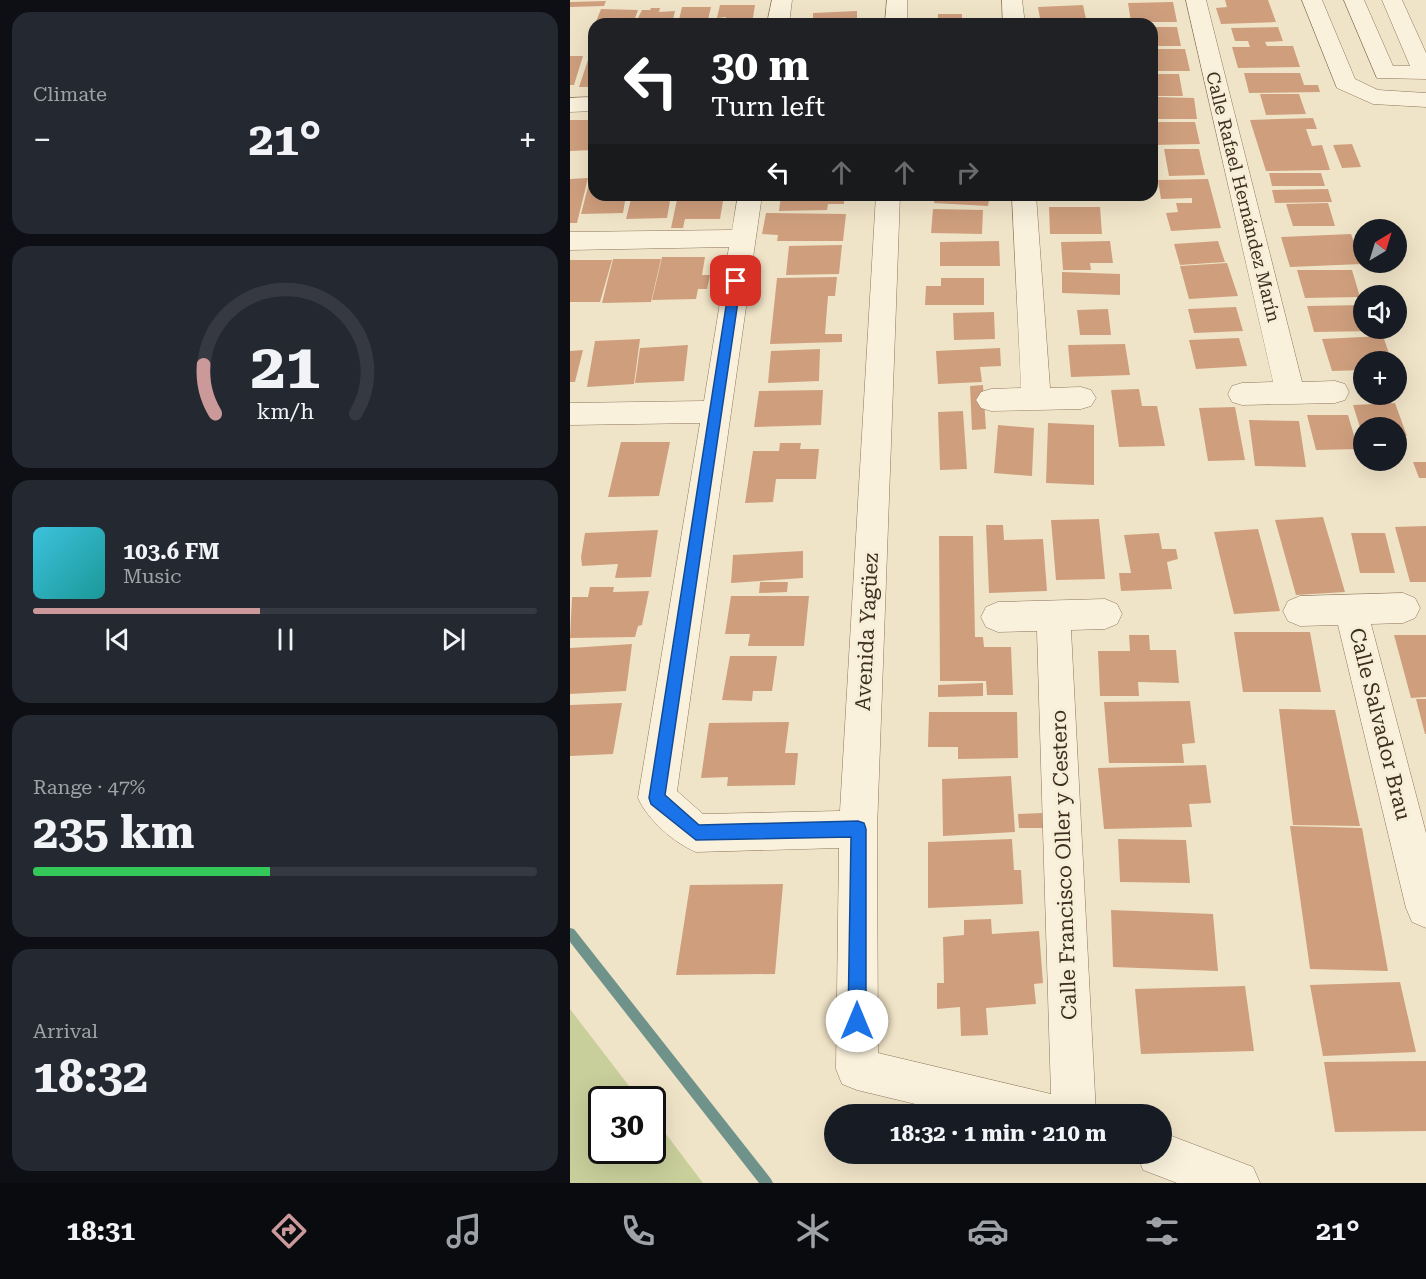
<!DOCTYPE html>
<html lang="en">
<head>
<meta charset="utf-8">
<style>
	body { margin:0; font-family:"Roboto Serif",serif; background:#242831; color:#f1f3f6; height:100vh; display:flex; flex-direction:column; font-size:22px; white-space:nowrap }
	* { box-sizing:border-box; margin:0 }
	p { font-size:20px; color:#9ea1a6 }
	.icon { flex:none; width:33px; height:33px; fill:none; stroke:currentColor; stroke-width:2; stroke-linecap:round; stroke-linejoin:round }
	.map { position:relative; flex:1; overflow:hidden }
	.drawer { display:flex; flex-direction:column; gap:12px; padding:12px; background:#0d0f14; width:570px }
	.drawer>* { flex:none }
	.top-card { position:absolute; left:18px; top:18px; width:570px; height:183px; border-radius:18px; box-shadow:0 6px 24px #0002; background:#202124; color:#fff; overflow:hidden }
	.needle { width:39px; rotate:38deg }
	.fabs { position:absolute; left:783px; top:219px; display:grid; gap:12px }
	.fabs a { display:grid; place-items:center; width:54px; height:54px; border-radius:50%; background:#171b24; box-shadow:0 6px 24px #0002; font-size:30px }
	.speed { position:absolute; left:18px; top:1086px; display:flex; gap:12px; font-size:30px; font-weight:700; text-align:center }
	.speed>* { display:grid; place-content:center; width:78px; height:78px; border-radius:50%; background:#171b24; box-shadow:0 6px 24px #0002; line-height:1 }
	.speed .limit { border:3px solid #111; border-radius:9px; background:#fff; color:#111 }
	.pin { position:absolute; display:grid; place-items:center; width:51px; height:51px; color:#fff; margin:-26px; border-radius:12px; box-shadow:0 3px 9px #0006 }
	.me { position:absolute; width:66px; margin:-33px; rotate:0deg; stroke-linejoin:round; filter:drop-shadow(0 0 4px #0008) }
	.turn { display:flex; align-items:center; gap:21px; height:126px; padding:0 24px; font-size:27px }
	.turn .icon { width:78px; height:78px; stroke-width:2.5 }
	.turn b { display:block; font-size:42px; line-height:51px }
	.lanes { display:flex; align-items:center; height:57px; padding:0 24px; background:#0003; justify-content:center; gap:30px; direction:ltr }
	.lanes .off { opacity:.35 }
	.big { font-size:45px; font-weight:700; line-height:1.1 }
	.drawer .tile { flex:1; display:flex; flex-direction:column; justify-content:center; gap:9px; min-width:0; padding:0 21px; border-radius:18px; background:#242831 }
	.drawer .dial { align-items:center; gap:0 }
	.dial svg { height:156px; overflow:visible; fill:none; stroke:#363941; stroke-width:7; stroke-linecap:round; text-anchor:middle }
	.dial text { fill:#f1f3f6; stroke:none }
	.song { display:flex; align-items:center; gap:18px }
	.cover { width:72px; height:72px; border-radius:9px; background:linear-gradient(135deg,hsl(190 70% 55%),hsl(180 70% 35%)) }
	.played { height:6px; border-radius:3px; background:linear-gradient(90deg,#cc999b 45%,#363941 45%) }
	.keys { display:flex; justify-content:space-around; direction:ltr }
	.heat { display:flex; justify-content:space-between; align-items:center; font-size:33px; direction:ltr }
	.charge { height:9px; border-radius:4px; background:linear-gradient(90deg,#34c759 47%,#363941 0) }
	.trip { position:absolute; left:254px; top:1104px; width:348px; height:60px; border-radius:30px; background:#171b24; box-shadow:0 6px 24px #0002; font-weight:700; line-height:60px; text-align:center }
	.dock { display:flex; height:96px; justify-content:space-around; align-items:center; background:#090b0e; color:#9ea1a6 }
	.dock .icon { width:42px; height:42px }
	.dock .active { color:#cc999b }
	.dock b { font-size:27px; color:#f1f3f6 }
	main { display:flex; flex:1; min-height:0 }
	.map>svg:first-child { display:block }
	.green { fill:#c9cf9b }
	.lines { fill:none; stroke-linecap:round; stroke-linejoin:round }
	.stream { fill:#6f938a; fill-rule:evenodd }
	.building { fill:#cf9f7d }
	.minor-casing { stroke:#8d765c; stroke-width:1 }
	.minor { fill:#faf1dc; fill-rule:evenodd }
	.route { fill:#1a73e8; stroke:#114b97; stroke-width:1.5 }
	.labels { text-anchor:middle; stroke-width:6; stroke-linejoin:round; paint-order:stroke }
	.far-street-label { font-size:18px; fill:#3d2e20; stroke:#f7eed8 }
	.street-label { font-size:21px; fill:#3d2e20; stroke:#f7eed8 }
</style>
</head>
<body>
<main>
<section class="drawer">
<div class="tile"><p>Climate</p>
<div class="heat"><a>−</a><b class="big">21°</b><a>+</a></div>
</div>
<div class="tile dial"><svg viewBox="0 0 100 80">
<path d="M14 69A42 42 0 1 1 86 69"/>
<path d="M14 69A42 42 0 0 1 8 44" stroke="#cc999b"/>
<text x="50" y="56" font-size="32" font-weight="700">21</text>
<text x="50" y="72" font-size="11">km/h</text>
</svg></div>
<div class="tile">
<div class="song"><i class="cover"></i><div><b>103.6 FM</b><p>Music</p></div></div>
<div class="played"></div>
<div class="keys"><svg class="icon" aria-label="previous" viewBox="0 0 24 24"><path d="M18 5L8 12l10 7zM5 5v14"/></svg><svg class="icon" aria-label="pause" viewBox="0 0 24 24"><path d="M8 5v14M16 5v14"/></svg><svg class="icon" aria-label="next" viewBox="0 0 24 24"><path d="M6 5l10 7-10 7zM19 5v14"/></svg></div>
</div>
<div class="tile"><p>Range · 47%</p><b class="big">235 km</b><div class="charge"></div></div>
<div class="tile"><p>Arrival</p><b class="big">18:32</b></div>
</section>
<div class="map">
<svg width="856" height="1183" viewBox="0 0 856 1183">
	<rect width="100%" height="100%" fill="#f0e4c8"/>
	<path class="green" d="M0,1009l69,90 -37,1v50h50l1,-33 50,66h-133z"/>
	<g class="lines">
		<path class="stream" d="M0,928l4,1 197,250 2,4h-14l-189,-241z"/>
	</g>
	<path class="building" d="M655,0h43l8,22 -55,2 -5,-16 11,-1z
		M36,1l-2,5 -34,1v-5z
		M603,2l4,20h-46l-3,-19z
		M150,5h35l-3,19h-27l1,-7 -9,1z
		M513,5l4,19h-46l-3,-17z
		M112,7h29l-4,17h-29z
		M81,8h9l-1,4 16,-1 -3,13h-24l1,-4 -2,4h-12l7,-14h8z
		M31,9l37,1 -5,14h-38z
		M287,11v13h-44v-11z
		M368,14h24v10h-24z
		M582,27h25l4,19h-29z
		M708,27l5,14 -18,1 2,4h26l7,21 -62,1 -6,-21h18l-2,-6h-13l-4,-13z
		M582,49h33l5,22h-38z
		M0,56h13l-9,29h-4z
		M19,57h5v30h-15z
		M674,73h56l4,12h14l2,7 -71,1z
		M582,74h27l4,22h-31z
		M690,94h39l7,20 -40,1z
		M586,97l38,1 3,21h-39z
		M743,118l4,11h-11l6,17 10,-1 8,25 -64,1 -16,-51z
		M0,120h24v30l-24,1z
		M582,122h43l5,22 -47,1z
		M782,144l9,23 -19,1 -9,-23z
		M594,149h35l6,26 -36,1z
		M699,173h52l4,13h-53z
		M18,178l-11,45h-7v-44z
		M638,179l13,49 -50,3 -5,-18 12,-1 -2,-9h16v-5l-31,1 -3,-19z
		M18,187h6v8h32l-3,18 -42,1z
		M758,189l4,13 -57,1 -3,-13z
		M62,195h39l-4,23 -41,1z
		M108,195h46l-4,24h-35l-2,9h-12z
		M211,195h63v9h-16l-1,6 -48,1z
		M365,195h55l-2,11 -54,-3z
		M496,195h50l1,5 -51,-1z
		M758,203l7,23h-42l-7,-22z
		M479,207h51l2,27h-52z
		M363,209l50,1 -1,24 -51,-1z
		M196,213l80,1 -3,27h-66l1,-6 -16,-1z
		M781,234l11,30 -72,3 -9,-30z
		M429,241l1,25h-60v-24z
		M540,241l3,22h-23l1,7h-28l-2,-28z
		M648,241l7,21 -45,3 -6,-21z
		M272,245l-3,29 -53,1 3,-29z
		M92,257h43l-3,18h8l-3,14h-9l-2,10 -44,1z
		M43,259h48l-10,43 -49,1z
		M0,260h42l-12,42h-30z
		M657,263l11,33 -49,3 -9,-33z
		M727,270h55l8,27 -55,1z
		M492,272l58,2v21l-58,-2z
		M267,277l-2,19h-7l-3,38h17v8l-72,2 7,-66z
		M371,278h43v27h-59l1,-19h15z
		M794,305v23l13,3 -63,1 -7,-26z
		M666,307l7,24 -49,2 -6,-24z
		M538,309l3,26h-31l-3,-25z
		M424,312l1,27 -41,1 -1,-27z
		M813,336l9,26h-28v8l-32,1 -10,-32z
		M669,338l8,28 -51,3 -7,-29z
		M70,339l-6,45 -47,3 8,-46z
		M555,344l5,31 -59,2 -3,-32z
		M118,345l-4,36 -49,2 5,-35z
		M430,348l1,18 -21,1 2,15 -44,2 -2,-33z
		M250,349l-1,32 -51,2 3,-32z
		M13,350l-8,32h-5v-31z
		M413,385l3,44 -14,1 -2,-44z
		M569,389l3,17h15l8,40 -46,1 -8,-57z
		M253,390l-2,35 -67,2 5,-36z
		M825,403l12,33h-11v-8h-32l-1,9 -10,-32z
		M665,407l10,53 -37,1 -9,-53z
		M393,411l4,58 -27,1 -2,-58z
		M737,415h41l10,34 -42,1z
		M679,420l50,1 7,46 -51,-1z
		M478,423l46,2v60l-48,-2z
		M428,425l36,3 -2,48 -38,-3z
		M51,442h49l-11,54 -51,1z
		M210,443h21l-1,6h19l-3,30h-40l-3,23 -28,1 8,-52h26z
		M843,462h13v16h-7z
		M753,517l22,75 -49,3 -21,-75z
		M529,519l6,60 -49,1 -5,-60z
		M416,525h17l1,15 39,-1 4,52 -58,2z
		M856,526v56h-16l-15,-55z
		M688,529l22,82 -46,3 -20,-82z
		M88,530l-7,47 -36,1 3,-14 -36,2 -1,-9 4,-24z
		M589,533l3,16h14l2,10 -11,3 5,27 -51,2 -2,-18h12l-7,-38z
		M781,533h34l10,40h-35z
		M369,536h34l2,101h8l1,10h27l2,48h-26l-1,-14h-46z
		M233,551v27l-72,5 2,-28z
		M190,582h28l-1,10 -28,1z
		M20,587h24l-1,5 36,-1 -7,34 -4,1 -3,11 -65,1 2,-41h16z
		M161,596h78l-5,50h-56l2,-12h-25z
		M664,632h76l11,60h-78z
		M559,635h20l1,15h26l3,33 -41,-1 1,14h-39l-2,-45h32z
		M824,635h32v62l-15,1z
		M62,644l-6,47 -56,3v-46z
		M160,656h47l-5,35h-19l-1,10 -30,-1z
		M413,683v13l-45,1v-12z
		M846,699h10v35h-1z
		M620,701l5,42 -13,1 2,19h-75l-5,-61z
		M52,703l-9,51 -43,2v-51z
		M709,709l56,1 25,116 -67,-1z
		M359,712h88l1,46 -60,1v-12h-30z
		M219,722l-4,31h13l-3,32 -68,1 1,-9 -27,1 8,-55z
		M636,765l5,38 -22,1 3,23 -88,2 -6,-61z
		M441,776l4,56 -72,4 -1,-57z
		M472,813l1,15h-24l-1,-14z
		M720,826l72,2 26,143 -78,-2z
		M442,839l2,31h7l2,34 -95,4v-66z
		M548,839l68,1 4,43 -70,-1z
		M213,884l-8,90 -99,1 14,-90z
		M541,910l102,4 5,57 -105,-4z
		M421,919l1,15 47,-3 4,52 -9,1 2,20 -50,4 2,27 -27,1 -1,-29 -23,2v-26h7l-1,-46 21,-2v-15z
		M830,982l16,70 -93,4 -13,-71z
		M675,986l9,65 -113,3 -6,-65z
		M856,1061v70l-91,1 -11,-70z"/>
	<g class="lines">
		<g class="minor-casing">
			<path id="minor" d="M202,0h20l-3,24h-22z
				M317,0h20v24h-22z
				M432,0h20l3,24h-22z
				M616,0h20l96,382 33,-1 10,3 4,8 -4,8 -10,3 -93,2 -10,-3 -4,-8 4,-8 10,-3 31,-1z
				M732,0h20l33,79 23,11 48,3v14l-53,-3 -36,-16z
				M774,0h20l29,66h17l-28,-66h20l24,53v26l-49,-1z
				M24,97v14l-24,1v-14z
				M168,195h24l-85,596 26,23 137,-3 36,-616h24l-23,634 1,224 173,41 -14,-463 -39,1 -12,-5 -5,-10 5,-10 12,-5 107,-3 12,5 5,10 -5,10 -12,5 -34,1 25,484h-139l-100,-24 -15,-6 -6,-15 3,-221 -143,4c-22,-9 -48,-32 -58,-54l62,-375 -130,2v-22l134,-2 25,-154 -159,3v-18l162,-2z
				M442,195h24l14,193 31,-1 10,3 5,8 -5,8 -10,3 -90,2 -10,-3 -5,-8 5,-8 10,-3 30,-1z
				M833,593l12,5 5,10 -5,10 -12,5 -32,1 55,209v95l-14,-6 -6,-14 -68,-283 -38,1 -12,-5 -5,-10 5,-10 12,-5z
				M591,1132l92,35 7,16h-83l-34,-13 -6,-16h24z"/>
		</g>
		<use href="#minor" class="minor"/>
	</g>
	<path class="route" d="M166,277l5,4 -76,514 34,30 159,-4 6,2 2,6v192l-3,6 -6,2 -6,-2 -3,-6 3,-184 -155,3 -45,-36 -2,-6 81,-517z"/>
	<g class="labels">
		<g class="far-street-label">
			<text transform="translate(673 197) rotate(76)" y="6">Calle Rafael Hernández Marín</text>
		</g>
		<g class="street-label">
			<text transform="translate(297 632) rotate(-87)" y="7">Avenida Yagüez</text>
			<text transform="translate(810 724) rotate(76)" y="7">Calle Salvador Brau</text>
			<text transform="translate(494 865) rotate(-92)" y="7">Calle Francisco Oller y Cestero</text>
		</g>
	</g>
</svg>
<div class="fabs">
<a><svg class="needle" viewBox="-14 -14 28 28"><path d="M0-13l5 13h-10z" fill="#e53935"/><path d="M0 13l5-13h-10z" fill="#9ea1a6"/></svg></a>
<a><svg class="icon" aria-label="sound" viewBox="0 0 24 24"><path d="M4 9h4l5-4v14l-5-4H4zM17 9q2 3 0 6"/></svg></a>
<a>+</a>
<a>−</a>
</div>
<div class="speed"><div class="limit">30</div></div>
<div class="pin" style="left:166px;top:281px;background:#d93025"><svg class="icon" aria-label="arrive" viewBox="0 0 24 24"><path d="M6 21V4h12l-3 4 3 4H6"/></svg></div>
<svg class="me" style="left:287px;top:1021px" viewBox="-20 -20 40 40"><circle r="19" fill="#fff"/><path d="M0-13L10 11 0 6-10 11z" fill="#1a73e8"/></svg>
<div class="trip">18:32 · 1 min · 210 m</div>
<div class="top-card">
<div class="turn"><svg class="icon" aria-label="left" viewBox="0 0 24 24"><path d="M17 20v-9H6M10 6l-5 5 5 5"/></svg><div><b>30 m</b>Turn left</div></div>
<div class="lanes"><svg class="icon" aria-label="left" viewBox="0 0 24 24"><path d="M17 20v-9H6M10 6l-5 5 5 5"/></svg><svg class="icon off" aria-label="ahead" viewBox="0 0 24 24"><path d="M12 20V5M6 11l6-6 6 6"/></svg><svg class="icon off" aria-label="ahead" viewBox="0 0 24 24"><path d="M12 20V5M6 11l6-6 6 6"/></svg><svg class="icon off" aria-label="right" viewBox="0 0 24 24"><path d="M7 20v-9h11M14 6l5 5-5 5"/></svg></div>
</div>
</div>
</main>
<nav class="dock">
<b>18:31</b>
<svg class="icon active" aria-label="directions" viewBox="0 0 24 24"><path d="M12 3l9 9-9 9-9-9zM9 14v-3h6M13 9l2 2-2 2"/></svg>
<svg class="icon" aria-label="music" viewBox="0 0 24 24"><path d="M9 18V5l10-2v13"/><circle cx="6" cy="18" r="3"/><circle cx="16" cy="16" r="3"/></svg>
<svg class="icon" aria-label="phone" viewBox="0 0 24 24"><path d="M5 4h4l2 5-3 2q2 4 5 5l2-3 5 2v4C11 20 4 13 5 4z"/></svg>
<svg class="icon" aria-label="climate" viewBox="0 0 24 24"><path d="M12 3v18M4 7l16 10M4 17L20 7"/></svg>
<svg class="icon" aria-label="car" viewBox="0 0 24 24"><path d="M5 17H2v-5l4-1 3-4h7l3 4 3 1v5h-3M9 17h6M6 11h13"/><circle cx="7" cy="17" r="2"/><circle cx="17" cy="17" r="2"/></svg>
<svg class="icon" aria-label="filters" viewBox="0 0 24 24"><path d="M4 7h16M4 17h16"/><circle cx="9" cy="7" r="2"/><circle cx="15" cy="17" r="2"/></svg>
<b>21°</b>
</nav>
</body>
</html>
